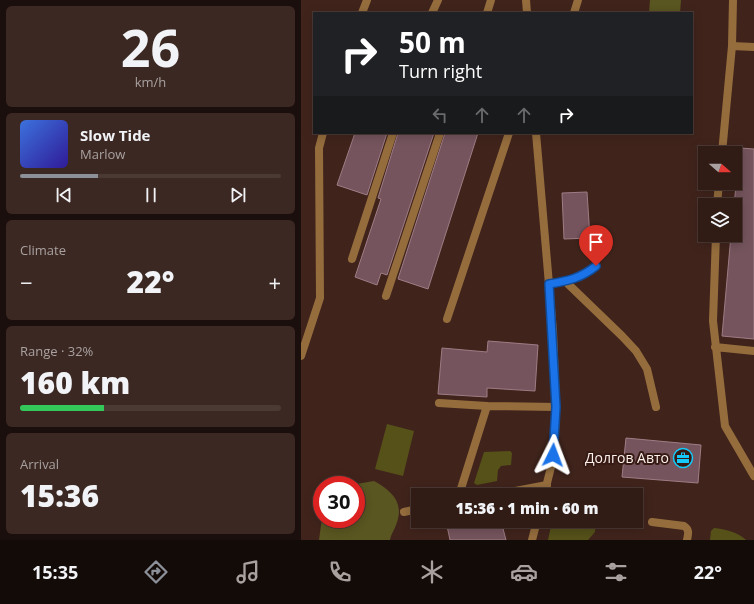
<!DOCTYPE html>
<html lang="en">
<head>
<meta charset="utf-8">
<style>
	body { margin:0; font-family:"Open Sans",sans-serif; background:#3c2822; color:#f1f3f6; height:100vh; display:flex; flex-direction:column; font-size:15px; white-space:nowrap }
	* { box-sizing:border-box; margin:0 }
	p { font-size:13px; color:#a8a1a0 }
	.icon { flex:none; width:22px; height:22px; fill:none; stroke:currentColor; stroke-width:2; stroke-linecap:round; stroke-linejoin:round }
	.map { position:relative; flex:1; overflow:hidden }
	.details { display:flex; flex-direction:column; gap:6px; padding:6px; background:#1a0f0c; width:301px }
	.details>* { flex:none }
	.hud { position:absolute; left:12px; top:12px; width:380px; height:122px; border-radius:0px; box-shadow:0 2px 10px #0003,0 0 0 1px #4b3934; background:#202124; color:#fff; overflow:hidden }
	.needle { width:26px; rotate:110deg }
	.controls { position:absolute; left:397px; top:146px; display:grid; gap:8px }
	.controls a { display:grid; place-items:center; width:44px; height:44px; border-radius:0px; background:#301b15; box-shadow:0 2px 10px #0003,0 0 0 1px #4b3934; font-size:20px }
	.speed { position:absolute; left:12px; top:476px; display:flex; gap:8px; font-size:20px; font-weight:700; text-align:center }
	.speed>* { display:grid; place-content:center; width:52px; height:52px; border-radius:50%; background:#301b15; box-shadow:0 2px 10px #0003,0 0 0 1px #4b3934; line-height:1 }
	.speed .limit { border:6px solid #d22; background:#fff; color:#111 }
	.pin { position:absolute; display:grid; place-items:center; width:34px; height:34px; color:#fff; margin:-41px -17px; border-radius:50% 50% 50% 0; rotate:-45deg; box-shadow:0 0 4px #0007 }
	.pin .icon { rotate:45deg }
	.me { position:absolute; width:44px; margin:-22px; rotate:3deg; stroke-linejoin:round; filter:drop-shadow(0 0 3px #0008) }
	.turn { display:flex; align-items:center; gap:14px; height:84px; padding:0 20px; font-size:18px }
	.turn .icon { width:52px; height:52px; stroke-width:2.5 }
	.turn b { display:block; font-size:28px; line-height:34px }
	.lanes { display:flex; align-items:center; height:38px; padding:0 20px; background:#0003; justify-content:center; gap:20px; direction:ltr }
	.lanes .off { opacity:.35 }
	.big { font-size:30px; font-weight:800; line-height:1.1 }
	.details .widget { flex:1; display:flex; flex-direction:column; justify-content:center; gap:6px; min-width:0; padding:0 14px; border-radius:6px; background:#3c2822 }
	.details .dial { align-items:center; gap:0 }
	.dial b { font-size:52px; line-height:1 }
	.song { display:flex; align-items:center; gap:12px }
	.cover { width:48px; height:48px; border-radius:6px; background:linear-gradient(135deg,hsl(220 70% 55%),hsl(250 70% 35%)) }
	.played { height:4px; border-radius:2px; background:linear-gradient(90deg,#8c9099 30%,#4b3934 30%) }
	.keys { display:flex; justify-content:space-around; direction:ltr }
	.heat { display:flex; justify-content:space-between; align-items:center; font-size:22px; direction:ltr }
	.charge { height:6px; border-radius:3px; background:linear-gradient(90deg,#34c759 32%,#4b3934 0) }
	.trip { position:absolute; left:110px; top:488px; width:232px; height:40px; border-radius:0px; background:#301b15; box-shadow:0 2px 10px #0003,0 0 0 1px #4b3934; font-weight:800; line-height:40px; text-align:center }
	.menu { display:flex; height:64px; justify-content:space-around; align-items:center; background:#130b08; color:#a8a1a0 }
	.menu .icon { width:28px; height:28px }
	.menu .on { color:#8c9099 }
	.menu b { font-size:18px; color:#f1f3f6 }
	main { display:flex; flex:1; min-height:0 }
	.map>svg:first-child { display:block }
	.green { fill:#555119 }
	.forest { fill:#5a5621 }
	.building { fill:#75545d; stroke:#9f7c85 }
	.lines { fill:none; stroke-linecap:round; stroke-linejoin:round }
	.service { stroke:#956d3d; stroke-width:8 }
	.minor { stroke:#956d3d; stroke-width:8 }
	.route-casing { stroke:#114b97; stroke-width:10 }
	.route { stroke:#1a73e8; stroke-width:7 }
	.labels { text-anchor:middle; stroke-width:4; stroke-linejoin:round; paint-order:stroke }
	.poi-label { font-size:14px; fill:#fdf1ed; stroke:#361a13; text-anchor:end }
</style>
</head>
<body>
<main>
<section class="details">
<div class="widget dial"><b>26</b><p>km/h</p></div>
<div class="widget">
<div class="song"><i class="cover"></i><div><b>Slow Tide</b><p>Marlow</p></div></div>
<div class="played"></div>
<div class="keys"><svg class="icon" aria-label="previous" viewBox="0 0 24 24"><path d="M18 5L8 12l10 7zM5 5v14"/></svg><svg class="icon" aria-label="pause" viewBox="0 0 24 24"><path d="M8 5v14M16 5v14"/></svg><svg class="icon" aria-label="next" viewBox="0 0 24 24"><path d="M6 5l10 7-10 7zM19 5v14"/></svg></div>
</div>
<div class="widget"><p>Climate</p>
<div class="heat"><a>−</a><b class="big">22°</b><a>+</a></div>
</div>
<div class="widget"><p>Range · 32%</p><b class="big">160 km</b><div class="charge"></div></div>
<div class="widget"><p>Arrival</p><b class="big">15:36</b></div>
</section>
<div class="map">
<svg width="453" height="540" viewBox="0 0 453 540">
	<rect width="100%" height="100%" fill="#40241c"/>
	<path class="green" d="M86,424l27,7 -11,45 -28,-7z
		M209,451l2,2 -1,12 -10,1 -3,4 -1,11 -20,4 -3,-2 10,-31z
		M251,521h44l-1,11 -7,8h-40z
		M413,528c11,1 24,4 32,12h-36l1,-9z"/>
	<path class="forest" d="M349,0h31l-1,13h-31z
		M73,481c18,10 31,22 22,44 -2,6 -5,9 -6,15h-71l3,-22 34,1v-34h-5z"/>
	<path class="building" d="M54,133h32l-20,62 -30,-10z
		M97,133h36l-47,142 -6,-2 -4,12 -22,-8 26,-78 -3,-1z
		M144,133h33l-50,156 -30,-10z
		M439,148l14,1v190l-32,-3 9,-101h4l-1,-30z
		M286,192l3,46 -26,1 -2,-46z
		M187,341l50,4 -3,46 -48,-3v9l-49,-3 4,-46 45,4z
		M325,438l75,7 -3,38 -76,-6z
		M145,521h55l5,19h-56z"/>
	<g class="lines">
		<path class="service" d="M131,13l6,-13
			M186,13l4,-13
			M273,13l4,-13
			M431,46l22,1
			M421,153l10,-107 1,-46
			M416,205l2,-22
			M415,235l-3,86 12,105 29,50
			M51,259l41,-126
			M264,281l57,55 14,15 11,18 9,38
			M248,284c19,-3 32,-6 47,-18
			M85,296l54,-163
			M146,319l62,-186
			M414,347l39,4
			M138,403l48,3
			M158,495l28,-89 69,1
			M193,495l53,-10
			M103,512l14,-3
			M351,522l32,4c6,4 4,8 3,14"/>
		<path class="minor" d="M225,0l1,13
			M61,13l5,-13
			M235,133l17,198 3,76 -2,48 -10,40
			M0,356l19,-58 -1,-150 4,-15
			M231,540l5,-19"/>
	</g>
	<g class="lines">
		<g class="route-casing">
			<path id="route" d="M252,455l3,-48 -7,-123c19,-3 32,-6 47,-18"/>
		</g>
		<use href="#route" class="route"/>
	</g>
	<defs>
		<g id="office-ring" transform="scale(1)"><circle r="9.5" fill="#361a13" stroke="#13cafb" stroke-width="1.5"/><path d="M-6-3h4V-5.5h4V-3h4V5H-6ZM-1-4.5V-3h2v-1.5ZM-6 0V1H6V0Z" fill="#13cafb"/></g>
	</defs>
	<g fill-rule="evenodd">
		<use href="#office-ring" x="382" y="458"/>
	</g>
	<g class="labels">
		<g class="poi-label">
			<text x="368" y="463">Долгов Авто</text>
		</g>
	</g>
</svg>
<div class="controls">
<a><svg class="needle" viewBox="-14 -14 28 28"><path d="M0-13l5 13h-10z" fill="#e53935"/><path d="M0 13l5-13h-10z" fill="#a8a1a0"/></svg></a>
<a><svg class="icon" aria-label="layers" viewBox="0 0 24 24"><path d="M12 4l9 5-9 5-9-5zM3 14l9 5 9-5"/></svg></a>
</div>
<div class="speed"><div class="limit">30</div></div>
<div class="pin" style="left:295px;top:266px;background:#d93025"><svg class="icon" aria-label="arrive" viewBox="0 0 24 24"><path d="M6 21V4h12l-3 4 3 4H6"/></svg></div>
<svg class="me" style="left:252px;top:455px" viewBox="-20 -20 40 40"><path d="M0-17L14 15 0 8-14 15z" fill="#1a73e8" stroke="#fff" stroke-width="4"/></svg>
<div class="trip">15:36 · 1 min · 60 m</div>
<div class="hud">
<div class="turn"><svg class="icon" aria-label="right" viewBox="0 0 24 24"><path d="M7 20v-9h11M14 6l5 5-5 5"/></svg><div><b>50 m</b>Turn right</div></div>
<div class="lanes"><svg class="icon off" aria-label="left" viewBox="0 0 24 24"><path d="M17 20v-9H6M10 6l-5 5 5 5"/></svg><svg class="icon off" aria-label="ahead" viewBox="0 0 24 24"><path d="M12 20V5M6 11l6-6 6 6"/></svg><svg class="icon off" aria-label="ahead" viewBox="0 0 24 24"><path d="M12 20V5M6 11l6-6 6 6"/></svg><svg class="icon" aria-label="right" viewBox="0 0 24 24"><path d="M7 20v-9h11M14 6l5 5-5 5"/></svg></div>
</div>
</div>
</main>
<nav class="menu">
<b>15:35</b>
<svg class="icon on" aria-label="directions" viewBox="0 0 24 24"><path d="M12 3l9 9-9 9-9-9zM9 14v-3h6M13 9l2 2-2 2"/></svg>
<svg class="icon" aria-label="music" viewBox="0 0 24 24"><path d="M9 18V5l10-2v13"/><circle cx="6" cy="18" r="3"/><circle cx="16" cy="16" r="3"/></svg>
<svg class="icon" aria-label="phone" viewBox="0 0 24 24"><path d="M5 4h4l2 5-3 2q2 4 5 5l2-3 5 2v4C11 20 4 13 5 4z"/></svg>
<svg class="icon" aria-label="climate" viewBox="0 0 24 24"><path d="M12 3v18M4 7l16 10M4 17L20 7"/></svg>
<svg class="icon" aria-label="car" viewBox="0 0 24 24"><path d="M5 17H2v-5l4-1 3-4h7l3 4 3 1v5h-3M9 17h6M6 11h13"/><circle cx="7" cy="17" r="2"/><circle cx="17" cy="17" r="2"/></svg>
<svg class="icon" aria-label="filters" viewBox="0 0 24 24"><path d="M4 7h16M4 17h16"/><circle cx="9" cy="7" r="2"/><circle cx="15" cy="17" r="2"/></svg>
<b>22°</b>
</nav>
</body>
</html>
